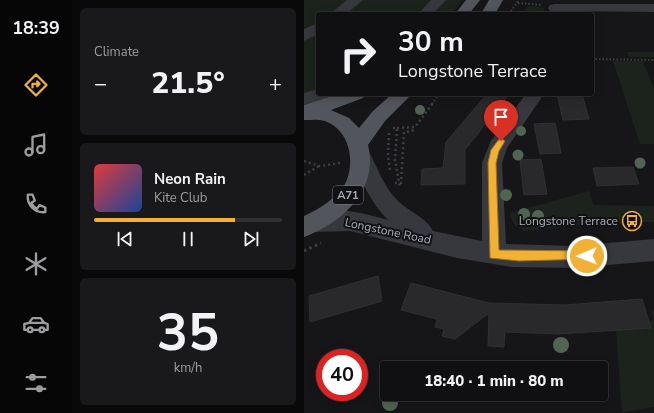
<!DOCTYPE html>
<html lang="en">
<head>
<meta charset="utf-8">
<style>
	body { margin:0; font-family:"Nunito Sans",sans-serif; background:#19191b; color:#f1f3f6; height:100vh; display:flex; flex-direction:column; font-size:15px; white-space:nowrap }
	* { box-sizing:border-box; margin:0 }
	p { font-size:13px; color:#9c9d9f }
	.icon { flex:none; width:22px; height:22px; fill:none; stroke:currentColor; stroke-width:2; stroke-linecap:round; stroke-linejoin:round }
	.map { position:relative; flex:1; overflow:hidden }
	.sheet { display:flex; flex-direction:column; gap:8px; padding:8px; background:#09090a; width:232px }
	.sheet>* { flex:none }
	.hud { position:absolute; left:12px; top:12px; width:278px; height:84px; border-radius:4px; box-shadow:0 2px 10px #0003,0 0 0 1px #303032; background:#101012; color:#f1f3f6; overflow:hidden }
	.speed { position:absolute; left:12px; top:349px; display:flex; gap:8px; font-size:20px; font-weight:700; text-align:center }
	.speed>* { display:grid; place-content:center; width:52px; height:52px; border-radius:50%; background:#101012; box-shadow:0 2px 10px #0003,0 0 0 1px #303032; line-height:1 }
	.speed .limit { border:6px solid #d22; background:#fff; color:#111 }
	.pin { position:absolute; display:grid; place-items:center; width:34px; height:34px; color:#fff; margin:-41px -17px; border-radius:50% 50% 50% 0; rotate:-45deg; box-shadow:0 0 4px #0007 }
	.pin .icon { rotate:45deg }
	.me { position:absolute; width:44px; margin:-22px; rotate:269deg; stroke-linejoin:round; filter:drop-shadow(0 0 3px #0008) }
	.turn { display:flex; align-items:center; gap:14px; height:84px; padding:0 16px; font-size:18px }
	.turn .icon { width:52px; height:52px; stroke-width:2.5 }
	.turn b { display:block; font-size:28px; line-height:34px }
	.big { font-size:30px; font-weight:800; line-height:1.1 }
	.sheet .widget { flex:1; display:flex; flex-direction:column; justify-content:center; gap:6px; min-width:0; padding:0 14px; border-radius:6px; background:#19191b }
	.sheet .dial { align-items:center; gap:0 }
	.dial b { font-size:52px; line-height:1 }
	.song { display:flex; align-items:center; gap:12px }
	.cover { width:48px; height:48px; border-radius:6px; background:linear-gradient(135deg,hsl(0 70% 55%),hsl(220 70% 35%)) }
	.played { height:4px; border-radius:2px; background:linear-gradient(90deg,#f2b134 75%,#303032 75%) }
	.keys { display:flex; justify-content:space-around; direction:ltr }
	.heat { display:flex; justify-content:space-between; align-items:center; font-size:22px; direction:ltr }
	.trip { position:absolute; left:76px; top:361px; width:228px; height:40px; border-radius:4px; background:#101012; box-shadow:0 2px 10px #0003,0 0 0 1px #303032; font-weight:800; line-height:40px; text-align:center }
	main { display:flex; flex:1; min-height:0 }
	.menu { display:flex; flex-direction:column; width:72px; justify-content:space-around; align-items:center; background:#060607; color:#9c9d9f }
	.menu .icon { width:28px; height:28px }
	.menu .on { color:#f2b134 }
	.menu b { font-size:18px; color:#f1f3f6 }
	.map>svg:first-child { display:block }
	.green { fill:#1c231d }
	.building { fill:#29292c; stroke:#303034 }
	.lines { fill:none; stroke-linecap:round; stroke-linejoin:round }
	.path-far2 { stroke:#3d3f44; stroke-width:2; stroke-dasharray:1.5 2; stroke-linecap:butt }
	.path-far1 { stroke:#3d3f44; stroke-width:2.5; stroke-dasharray:2 3; stroke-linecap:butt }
	.path { stroke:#3d3f44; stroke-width:3; stroke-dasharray:2.5 3.5; stroke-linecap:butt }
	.minor { fill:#37383d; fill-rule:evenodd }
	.major { fill:#53555c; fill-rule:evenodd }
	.tree { fill:#506452 }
	.route { fill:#f2b134; stroke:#9d7322 }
	.labels { text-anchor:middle; stroke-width:4; stroke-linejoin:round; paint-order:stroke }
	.shield { fill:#111113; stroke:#7b7e86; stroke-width:1 }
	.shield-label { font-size:11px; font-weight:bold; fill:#a8adb8 }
	.poi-label { font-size:12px; fill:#a8adb8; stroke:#111113; text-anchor:end }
	.street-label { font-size:12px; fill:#a8adb8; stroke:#111113 }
</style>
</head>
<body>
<main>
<nav class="menu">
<b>18:39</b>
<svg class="icon on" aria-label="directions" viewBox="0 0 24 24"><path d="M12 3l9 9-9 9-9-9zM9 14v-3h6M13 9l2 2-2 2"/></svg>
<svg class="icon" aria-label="music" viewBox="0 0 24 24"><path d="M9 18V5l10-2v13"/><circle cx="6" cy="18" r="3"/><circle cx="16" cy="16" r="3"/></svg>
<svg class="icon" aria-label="phone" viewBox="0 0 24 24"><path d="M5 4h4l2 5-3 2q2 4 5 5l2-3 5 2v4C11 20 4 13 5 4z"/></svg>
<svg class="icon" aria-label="climate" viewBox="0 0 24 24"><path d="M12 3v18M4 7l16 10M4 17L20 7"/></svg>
<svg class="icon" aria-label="car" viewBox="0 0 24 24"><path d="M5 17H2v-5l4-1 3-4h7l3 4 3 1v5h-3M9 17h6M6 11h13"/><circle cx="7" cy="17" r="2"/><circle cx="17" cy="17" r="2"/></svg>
<svg class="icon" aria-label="filters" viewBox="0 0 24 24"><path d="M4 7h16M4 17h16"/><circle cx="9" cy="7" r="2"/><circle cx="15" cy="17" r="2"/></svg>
</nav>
<section class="sheet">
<div class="widget"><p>Climate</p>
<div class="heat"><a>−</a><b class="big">21.5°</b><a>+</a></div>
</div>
<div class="widget">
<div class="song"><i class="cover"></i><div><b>Neon Rain</b><p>Kite Club</p></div></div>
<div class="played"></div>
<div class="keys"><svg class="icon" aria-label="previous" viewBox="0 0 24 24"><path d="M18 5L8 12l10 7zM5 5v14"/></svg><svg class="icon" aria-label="pause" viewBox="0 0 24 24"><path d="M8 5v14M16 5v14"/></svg><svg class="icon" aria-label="next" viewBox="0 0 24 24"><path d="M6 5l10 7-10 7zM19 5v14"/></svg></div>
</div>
<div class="widget dial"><b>35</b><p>km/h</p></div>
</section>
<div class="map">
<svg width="350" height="413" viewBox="0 0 350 413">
	<rect width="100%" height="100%" fill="#161618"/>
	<path class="green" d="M0,0h127l-14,14h-99v76l-14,4z
		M141,0h18l-12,14h-19z
		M224,6l15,1 2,7h-23z
		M323,52h27v5h-25z
		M309,61h30l11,28v55h-14z
		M285,191l4,14 61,1v16h-11l-1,-3 -18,1 1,4h-33l-68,7c-8,-5 -13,-8 -14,-18z
		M347,310h3v97l-32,5 -6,-82 35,-2 -2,-7 5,-1z"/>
	<path class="building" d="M183,94h22l-44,56v34l-44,1 1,-16 21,-1 3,-26z
		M253,94h25l7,25 -26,1z
		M251,123l6,30 -21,1 -6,-30z
		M237,159l6,35 -23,1 -4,-35z
		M329,167l6,17 -42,2 -4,-18z
		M74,276l4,25 -72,21 -1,-26z
		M107,283l78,20 75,2 78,-6 9,29 -93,6 -53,-2 -1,15 -16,-1 1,-33 -34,26 -13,-3 2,-7 -9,-2 2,-8 -36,-9z"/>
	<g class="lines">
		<path class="path-far2" d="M214,3l23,2
			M205,14l10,-14
			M288,59l62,1
			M128,104l7,-10"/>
		<path class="path-far1" d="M89,128h4l-2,32 5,28
			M93,128l18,-1 18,-24
			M85,133l-1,23 2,14
			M0,161l15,5 21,-3
			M0,175l15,-9
			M91,183h6l3,-51 8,-1 3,-4"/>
		<path class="path" d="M0,251l17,-8"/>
		<path class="minor" d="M43,0h16l-17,14h-16z
			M127,0h15l-13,14h-15z
			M251,4h99v8l-104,-1 -2,-3 2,-3z
			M14,23v11l-14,7v-12z
			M14,89v5h11l-3,4 -22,7v-12z
			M222,94h18l-37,54 -5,15 4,81 68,2 80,-7v22l-80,7 -62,-1 -55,-9 -107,-27 -35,1 -8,-3 -3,-8 3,-6c27,-10 55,-2 81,5 -18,-18 -28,-41 -37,-65l3,-5 7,-3 7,3c10,18 15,36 30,51 10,10 29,17 35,30l49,10v-78l9,-22z"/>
		<path class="major" d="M162,0h14l-11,14h-14z
			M185,0h14l-8,14h-14z
			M34,94h28l-3,4 -32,12 18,8 10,10 14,-17 19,-17h20l-27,27 -17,24c11,45 -26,78 -64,92v-21c15,-7 32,-17 41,-32 11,-21 5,-54 -20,-63 -7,-2 -14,-1 -21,-1v-15z"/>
	</g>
	<g class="tree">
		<circle cx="116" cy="110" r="5"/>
		<circle cx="217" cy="131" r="5"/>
		<circle cx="214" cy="155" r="5.5"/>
		<circle cx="336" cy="163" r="5.5"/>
		<circle cx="202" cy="195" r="6"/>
		<circle cx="220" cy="214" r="6"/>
		<circle cx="234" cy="216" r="6"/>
		<circle cx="257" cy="345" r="8"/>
		<circle cx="86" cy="403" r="8"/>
	</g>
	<path class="route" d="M197,138l4,3 -6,10 -3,12 3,87 88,1 3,2 2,3 -2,3 -71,2 -29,-3 -2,-95 3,-13 8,-11z"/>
	<defs>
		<g id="bus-ring" transform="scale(1)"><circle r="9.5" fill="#111113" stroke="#f2b134" stroke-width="1.5"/><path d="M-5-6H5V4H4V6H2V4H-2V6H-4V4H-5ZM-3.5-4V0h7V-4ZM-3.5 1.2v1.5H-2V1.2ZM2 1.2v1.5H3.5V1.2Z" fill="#f2b134"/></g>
	</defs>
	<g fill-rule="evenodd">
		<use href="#bus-ring" x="328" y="221"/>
	</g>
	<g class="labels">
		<rect class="shield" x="29" y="186" width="30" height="18" rx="3"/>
		<g class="shield-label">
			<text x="44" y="199">A71</text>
		</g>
		<g class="poi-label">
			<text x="314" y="225">Longstone Terrace</text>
		</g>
		<g class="street-label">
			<text transform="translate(84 231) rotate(12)" y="4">Longstone Road</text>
		</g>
	</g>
</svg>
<div class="speed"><div class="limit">40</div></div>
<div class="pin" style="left:197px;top:141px;background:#d93025"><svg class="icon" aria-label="arrive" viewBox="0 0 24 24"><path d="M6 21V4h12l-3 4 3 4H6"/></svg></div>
<svg class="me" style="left:283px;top:256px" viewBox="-20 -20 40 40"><circle r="17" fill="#f2b134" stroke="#fff" stroke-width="3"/><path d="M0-11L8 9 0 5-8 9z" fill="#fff"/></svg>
<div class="trip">18:40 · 1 min · 80 m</div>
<div class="hud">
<div class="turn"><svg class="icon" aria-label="right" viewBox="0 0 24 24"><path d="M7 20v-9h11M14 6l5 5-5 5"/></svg><div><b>30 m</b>Longstone Terrace</div></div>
</div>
</div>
</main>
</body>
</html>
